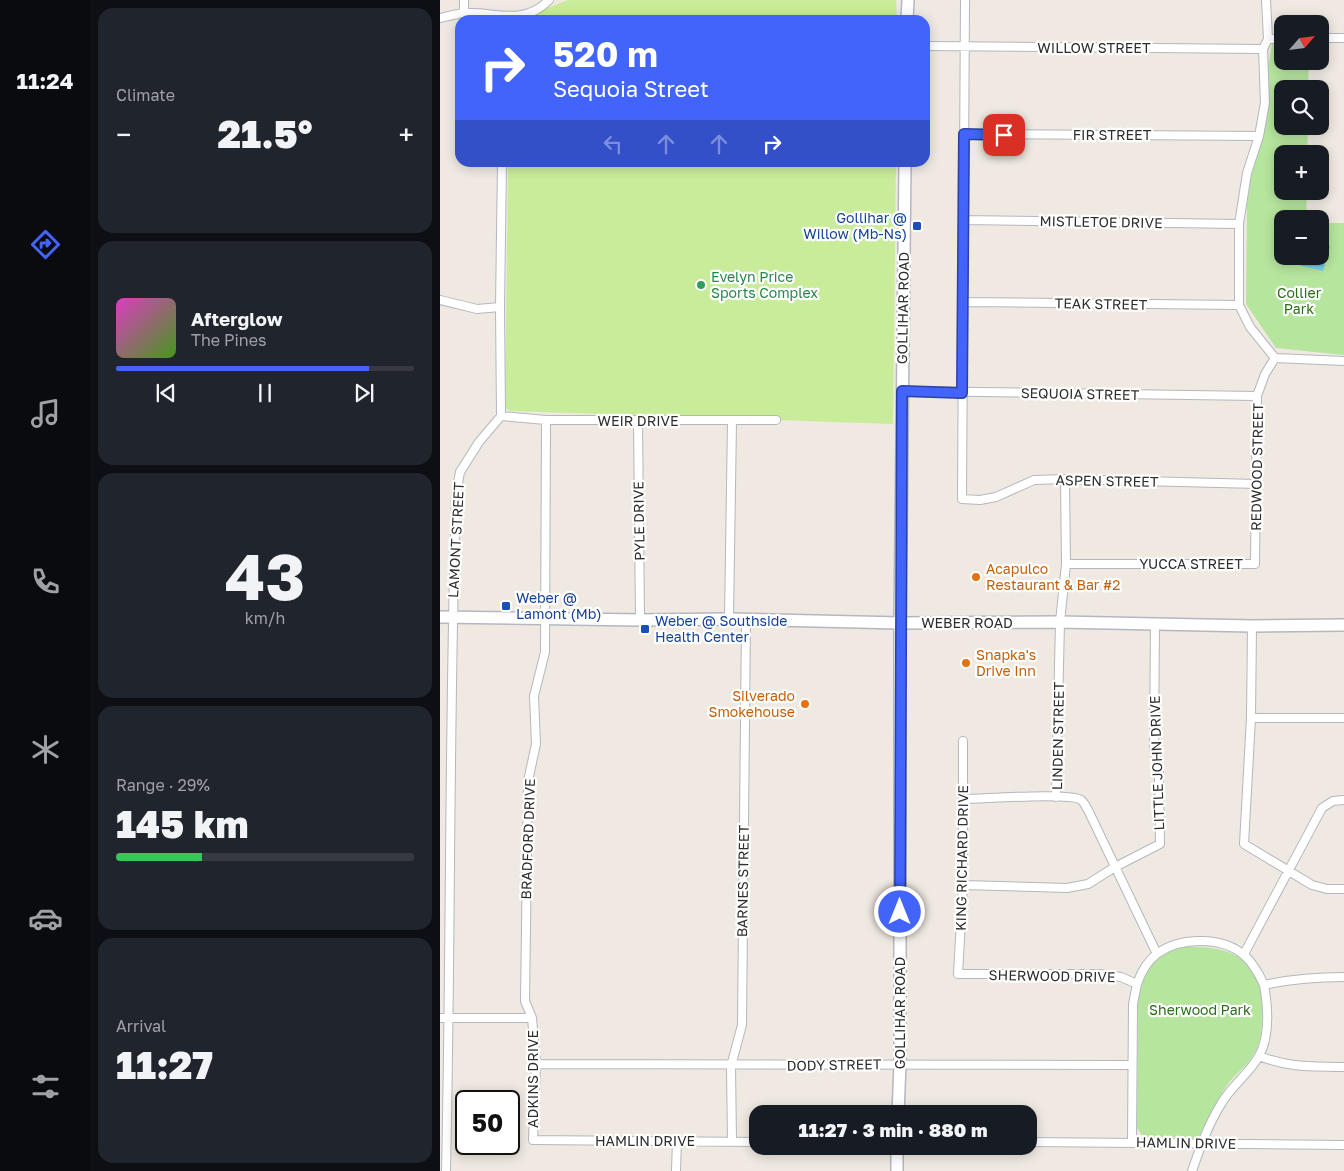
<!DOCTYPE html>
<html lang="en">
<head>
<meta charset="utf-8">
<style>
	body { margin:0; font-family:"Golos Text",sans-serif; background:#20242c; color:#f1f3f6; height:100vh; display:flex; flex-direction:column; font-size:19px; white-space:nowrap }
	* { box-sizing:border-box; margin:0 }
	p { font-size:16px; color:#9ea1a6 }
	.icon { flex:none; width:28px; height:28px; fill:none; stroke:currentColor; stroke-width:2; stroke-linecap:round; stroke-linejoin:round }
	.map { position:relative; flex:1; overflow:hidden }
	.details { display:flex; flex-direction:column; gap:8px; padding:8px; background:#0d0f14; width:350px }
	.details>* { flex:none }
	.guide { position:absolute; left:15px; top:15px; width:475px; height:152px; border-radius:15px; box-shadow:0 2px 12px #0003; background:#4264fb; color:#fff; overflow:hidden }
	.needle { width:32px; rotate:62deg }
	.controls { position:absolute; left:834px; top:15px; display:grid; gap:10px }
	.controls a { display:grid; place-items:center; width:55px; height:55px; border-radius:10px; background:#171b24; box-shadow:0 2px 12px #0003; font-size:25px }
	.speed { position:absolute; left:15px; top:1090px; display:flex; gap:10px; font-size:25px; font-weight:700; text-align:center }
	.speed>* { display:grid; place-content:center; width:65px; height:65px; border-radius:50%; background:#171b24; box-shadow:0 2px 12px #0003; line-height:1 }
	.speed .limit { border:2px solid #111; border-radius:8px; background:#fff; color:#111 }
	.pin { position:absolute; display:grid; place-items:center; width:42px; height:42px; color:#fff; margin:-21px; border-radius:10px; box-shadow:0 2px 8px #0006 }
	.me { position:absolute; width:55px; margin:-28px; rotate:0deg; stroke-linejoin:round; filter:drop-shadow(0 0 4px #0008) }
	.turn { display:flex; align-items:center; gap:18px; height:105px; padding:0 15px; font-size:22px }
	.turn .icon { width:65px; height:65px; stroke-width:2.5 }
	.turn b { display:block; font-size:35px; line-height:42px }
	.lanes { display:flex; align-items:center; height:48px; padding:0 15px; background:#0003; justify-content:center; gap:25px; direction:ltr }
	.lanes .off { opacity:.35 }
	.big { font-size:38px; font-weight:800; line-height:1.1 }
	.details .widget { flex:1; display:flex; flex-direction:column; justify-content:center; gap:8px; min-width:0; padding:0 18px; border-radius:15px; background:#20242c }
	.details .dial { align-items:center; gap:0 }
	.dial b { font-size:65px; line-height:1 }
	.song { display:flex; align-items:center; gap:15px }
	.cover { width:60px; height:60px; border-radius:8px; background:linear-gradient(135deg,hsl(310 70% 55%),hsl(100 70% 35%)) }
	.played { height:5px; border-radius:2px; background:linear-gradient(90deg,#4264fb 85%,#363941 85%) }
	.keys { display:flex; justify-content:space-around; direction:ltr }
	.heat { display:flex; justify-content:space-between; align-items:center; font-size:28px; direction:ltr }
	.charge { height:8px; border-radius:4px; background:linear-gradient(90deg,#34c759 29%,#363941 0) }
	.trip { position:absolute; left:309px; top:1105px; width:288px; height:50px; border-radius:15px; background:#171b24; box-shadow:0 2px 12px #0003; font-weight:800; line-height:50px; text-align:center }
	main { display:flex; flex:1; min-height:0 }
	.tabs { display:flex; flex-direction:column; width:90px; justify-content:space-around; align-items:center; background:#090b0e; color:#9ea1a6 }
	.tabs .icon { width:35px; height:35px }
	.tabs .active { color:#4264fb }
	.tabs b { font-size:22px; color:#f1f3f6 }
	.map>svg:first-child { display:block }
	.park { fill:#b6e59e }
	.pitch { fill:#c9ec9a }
	.water { fill:url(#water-rules) }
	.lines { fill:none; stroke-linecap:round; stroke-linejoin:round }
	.street-casing { stroke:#b4b7c1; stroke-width:10 }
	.secondary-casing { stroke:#b4b7c1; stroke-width:14 }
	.street { stroke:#fff; stroke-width:8 }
	.secondary { stroke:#fff; stroke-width:11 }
	.route-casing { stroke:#2b41a3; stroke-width:12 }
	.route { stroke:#4264fb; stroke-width:9 }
	.transit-dot { fill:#1a4fb4; stroke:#fff; stroke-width:2 }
	.leisure-dot { fill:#2e9e5b; stroke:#fff; stroke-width:2 }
	.food-dot { fill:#e8710a; stroke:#fff; stroke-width:2 }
	.labels { text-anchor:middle; stroke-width:4.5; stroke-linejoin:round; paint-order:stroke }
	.street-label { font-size:14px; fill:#2e2e2e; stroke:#fff }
	.transit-label { font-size:14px; fill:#164399; stroke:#fff; text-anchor:start }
	.leisure-label { font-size:14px; fill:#27864d; stroke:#fff; text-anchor:start }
	.park-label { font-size:14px; fill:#2c6e1b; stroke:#fff }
	.food-label { font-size:14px; fill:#c56008; stroke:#fff; text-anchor:start }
</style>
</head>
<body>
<main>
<nav class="tabs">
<b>11:24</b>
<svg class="icon active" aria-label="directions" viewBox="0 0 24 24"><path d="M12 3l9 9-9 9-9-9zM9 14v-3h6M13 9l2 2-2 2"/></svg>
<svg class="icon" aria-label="music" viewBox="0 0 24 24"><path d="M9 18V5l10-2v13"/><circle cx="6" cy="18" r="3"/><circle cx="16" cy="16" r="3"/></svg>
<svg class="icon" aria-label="phone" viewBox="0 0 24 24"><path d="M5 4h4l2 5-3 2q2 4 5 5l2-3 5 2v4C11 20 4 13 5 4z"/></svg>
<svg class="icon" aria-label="climate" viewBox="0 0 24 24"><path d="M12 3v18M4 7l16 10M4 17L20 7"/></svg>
<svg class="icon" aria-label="car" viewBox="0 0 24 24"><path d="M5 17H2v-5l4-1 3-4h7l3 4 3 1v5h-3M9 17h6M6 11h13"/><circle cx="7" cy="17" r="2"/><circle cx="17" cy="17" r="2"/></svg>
<svg class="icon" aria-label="filters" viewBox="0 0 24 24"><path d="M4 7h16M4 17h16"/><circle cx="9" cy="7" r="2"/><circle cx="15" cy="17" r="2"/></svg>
</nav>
<section class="details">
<div class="widget"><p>Climate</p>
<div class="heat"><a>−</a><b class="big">21.5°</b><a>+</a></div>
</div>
<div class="widget">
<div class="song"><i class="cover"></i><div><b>Afterglow</b><p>The Pines</p></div></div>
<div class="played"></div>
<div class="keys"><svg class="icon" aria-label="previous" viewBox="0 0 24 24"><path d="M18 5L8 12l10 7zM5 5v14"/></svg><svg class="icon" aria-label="pause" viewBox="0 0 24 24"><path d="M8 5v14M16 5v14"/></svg><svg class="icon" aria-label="next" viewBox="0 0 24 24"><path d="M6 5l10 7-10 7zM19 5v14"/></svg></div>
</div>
<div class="widget dial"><b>43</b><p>km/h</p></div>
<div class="widget"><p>Range · 29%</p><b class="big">145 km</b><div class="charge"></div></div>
<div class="widget"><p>Arrival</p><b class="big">11:27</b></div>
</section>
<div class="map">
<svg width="904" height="1171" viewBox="0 0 904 1171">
	<defs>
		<pattern id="water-rules" width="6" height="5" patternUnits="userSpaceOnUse" patternTransform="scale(1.25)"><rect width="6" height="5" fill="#75cff0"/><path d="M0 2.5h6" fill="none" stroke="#66b2ce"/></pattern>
	</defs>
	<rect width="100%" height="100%" fill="#efe9e1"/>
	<path class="park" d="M832,43l10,1v17h27l-1,28h-26v37h26l-1,28h-25v37h25l-1,28h-24v37h38v-33h24v132l-68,-7 -30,-44 1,-100z
		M744,947c47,-2 80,12 78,65 0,13 0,26 -6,38 -6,14 -20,23 -29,35 -11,16 -17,36 -28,51l-6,2 -47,-1 -5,-3 -4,-6 1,-125c3,-30 16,-49 46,-56z"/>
	<path class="pitch" d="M128,0h328l1,20h-386l24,-7z
		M68,163h388l-3,261 -383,-13 -5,-4z"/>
	<path class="water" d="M880,244l10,2 -7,25 -28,-7 3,-8h11l-1,7 1,1 2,-8h9z"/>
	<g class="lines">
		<g class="street-casing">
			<path id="street" d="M525,0l-3,499 18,1 16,-3 38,-17 31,-1 192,5
				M24,13v-13
				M0,18c7,-1 15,-4 23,-5 30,-2 60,14 86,-13
				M880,38h24
				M828,39h14
				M485,46l338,3
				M524,134l295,2
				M523,220l276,4
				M0,300l37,9 23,-2
				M524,302l275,3
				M835,358l69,3
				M463,391l354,5
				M61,416l45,4h230
				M106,420l-1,232 -11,44 2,48 -8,37 -3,220 7,17 4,46 -3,76 225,2
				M198,421l2,199
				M626,564h189l2,-168 8,-22 10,-16 -25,-31 -11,-22v-81l8,-51 12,-37 6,-33 -2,-54 5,-10 -2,-39
				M289,619l3,-198
				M812,626l-1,92 -7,126 68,41 15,4h17
				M811,718h93
				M523,741v144l-5,89h142l21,3 16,7c4,-12 10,-23 21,-31 23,-16 65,-17 87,3 9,8 14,18 19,29 27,-6 52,-8 80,-8
				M616,797l4,-175 6,-58 -1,-85
				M524,799c19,0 106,-7 117,1 3,2 5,7 7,10l69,144
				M523,885l104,3 21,-4 27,-17 45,-23 -1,-73 -5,-22 1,-125
				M804,954l78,-146 11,-7 11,-1
				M0,1018h92
				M819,1056c31,12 52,10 85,11
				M96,1064c198,2 397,0 596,1
				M292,1142l-1,-76 11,-41 4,-406
				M588,1142l316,3
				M692,1142l1,-138 4,-20
				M6,1171c5,-226 3,-451 10,-677l4,-22 19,-30 22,-26 -1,-109 2,-145
				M236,1171l1,-30
				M752,1171c8,-23 16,-46 29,-67 10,-18 28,-30 38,-48 11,-20 9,-49 5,-71"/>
		</g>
		<g class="secondary-casing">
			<path id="secondary" d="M467,20l1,-20
				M0,617l200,3 89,-1 171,4 160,-1 192,4 92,-1
				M458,1114l2,-50v-441l5,-461
				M457,1171v-25"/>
		</g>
		<use href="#street" class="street"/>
		<use href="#secondary" class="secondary"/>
	</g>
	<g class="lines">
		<g class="route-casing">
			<path id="route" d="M460,912l2,-521 60,2 2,-259 40,1"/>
		</g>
		<use href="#route" class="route"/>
	</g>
	<g class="transit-dot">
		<rect x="472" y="221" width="10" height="10" rx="2.5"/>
		<rect x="61" y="601" width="10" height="10" rx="2.5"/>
		<rect x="200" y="624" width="10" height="10" rx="2.5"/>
	</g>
	<circle class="leisure-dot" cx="261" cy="285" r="5"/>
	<g class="food-dot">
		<circle cx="536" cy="577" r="5"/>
		<circle cx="526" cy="663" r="5"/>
		<circle cx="365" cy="704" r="5"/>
	</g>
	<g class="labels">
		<g class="street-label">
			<text x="654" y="53">WILLOW STREET</text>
			<text x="672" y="140">FIR STREET</text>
			<text transform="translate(661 222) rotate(1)" y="5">MISTLETOE DRIVE</text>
			<text transform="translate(661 304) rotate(1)" y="5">TEAK STREET</text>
			<text transform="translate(463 308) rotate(-89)" y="5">GOLLIHAR ROAD</text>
			<text transform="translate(640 394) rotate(1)" y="5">SEQUOIA STREET</text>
			<text x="198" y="426">WEIR DRIVE</text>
			<text transform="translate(817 467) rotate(-89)" y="5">REDWOOD STREET</text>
			<text transform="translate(667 481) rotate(1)" y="5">ASPEN STREET</text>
			<text transform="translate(199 521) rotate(-91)" y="5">PYLE DRIVE</text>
			<text transform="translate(16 540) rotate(-87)" y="5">LAMONT STREET</text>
			<text x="751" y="569">YUCCA STREET</text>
			<text x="527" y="628">WEBER ROAD</text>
			<text transform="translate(618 736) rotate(-89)" y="5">LINDEN STREET</text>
			<text transform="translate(717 763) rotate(-92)" y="5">LITTLE JOHN DRIVE</text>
			<text transform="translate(88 839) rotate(-88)" y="5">BRADFORD DRIVE</text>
			<text transform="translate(522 858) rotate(-89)" y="5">KING RICHARD DRIVE</text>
			<text transform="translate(303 881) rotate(-89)" y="5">BARNES STREET</text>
			<text transform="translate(612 976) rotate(1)" y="5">SHERWOOD DRIVE</text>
			<text transform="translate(460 1013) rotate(-90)" y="5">GOLLIHAR ROAD</text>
			<text transform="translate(394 1065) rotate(-1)" y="5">DODY STREET</text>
			<text transform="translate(93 1079) rotate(-90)" y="5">ADKINS DRIVE</text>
			<text x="205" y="1146">HAMLIN DRIVE</text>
			<text transform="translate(746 1143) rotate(1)" y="5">HAMLIN DRIVE</text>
		</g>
		<g class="transit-label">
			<text x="467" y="223" text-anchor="end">Gollihar @<tspan x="467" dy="16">Willow (Mb-Ns)</tspan></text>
			<text x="76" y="603">Weber @<tspan x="76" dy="16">Lamont (Mb)</tspan></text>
			<text x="215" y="626">Weber @ Southside<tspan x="215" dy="16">Health Center</tspan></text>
		</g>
		<g class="leisure-label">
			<text x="271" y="282">Evelyn Price<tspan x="271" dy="16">Sports Complex</tspan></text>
		</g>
		<g class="park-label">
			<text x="859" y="298">Collier<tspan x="859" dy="16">Park</tspan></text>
			<text x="760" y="1015">Sherwood Park</text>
		</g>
		<g class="food-label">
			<text x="546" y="574">Acapulco<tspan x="546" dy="16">Restaurant &amp; Bar #2</tspan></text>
			<text x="536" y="660">Snapka's<tspan x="536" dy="16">Drive Inn</tspan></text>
			<text x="355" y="701" text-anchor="end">Silverado<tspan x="355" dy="16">Smokehouse</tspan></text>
		</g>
	</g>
</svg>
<div class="controls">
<a><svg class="needle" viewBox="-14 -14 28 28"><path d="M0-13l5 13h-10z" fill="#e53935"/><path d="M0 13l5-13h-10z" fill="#9ea1a6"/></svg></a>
<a><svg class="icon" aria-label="search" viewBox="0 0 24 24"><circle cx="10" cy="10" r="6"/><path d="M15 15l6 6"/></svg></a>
<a>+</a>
<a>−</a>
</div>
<div class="speed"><div class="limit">50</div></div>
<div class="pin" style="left:564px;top:135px;background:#d93025"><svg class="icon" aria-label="arrive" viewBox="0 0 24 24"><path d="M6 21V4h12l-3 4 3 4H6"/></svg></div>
<svg class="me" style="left:460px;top:912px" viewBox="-20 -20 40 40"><circle r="17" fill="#4264fb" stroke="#fff" stroke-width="3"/><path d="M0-11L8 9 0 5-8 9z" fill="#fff"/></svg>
<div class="trip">11:27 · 3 min · 880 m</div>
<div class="guide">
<div class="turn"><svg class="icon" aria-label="right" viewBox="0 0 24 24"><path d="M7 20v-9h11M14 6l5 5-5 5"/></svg><div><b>520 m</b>Sequoia Street</div></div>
<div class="lanes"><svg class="icon off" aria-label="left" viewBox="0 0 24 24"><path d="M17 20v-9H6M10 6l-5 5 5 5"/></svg><svg class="icon off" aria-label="ahead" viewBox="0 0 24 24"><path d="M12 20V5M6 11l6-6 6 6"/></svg><svg class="icon off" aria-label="ahead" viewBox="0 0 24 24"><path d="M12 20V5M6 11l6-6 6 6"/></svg><svg class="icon" aria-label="right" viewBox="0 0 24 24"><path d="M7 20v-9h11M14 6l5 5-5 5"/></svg></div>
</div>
</div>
</main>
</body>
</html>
